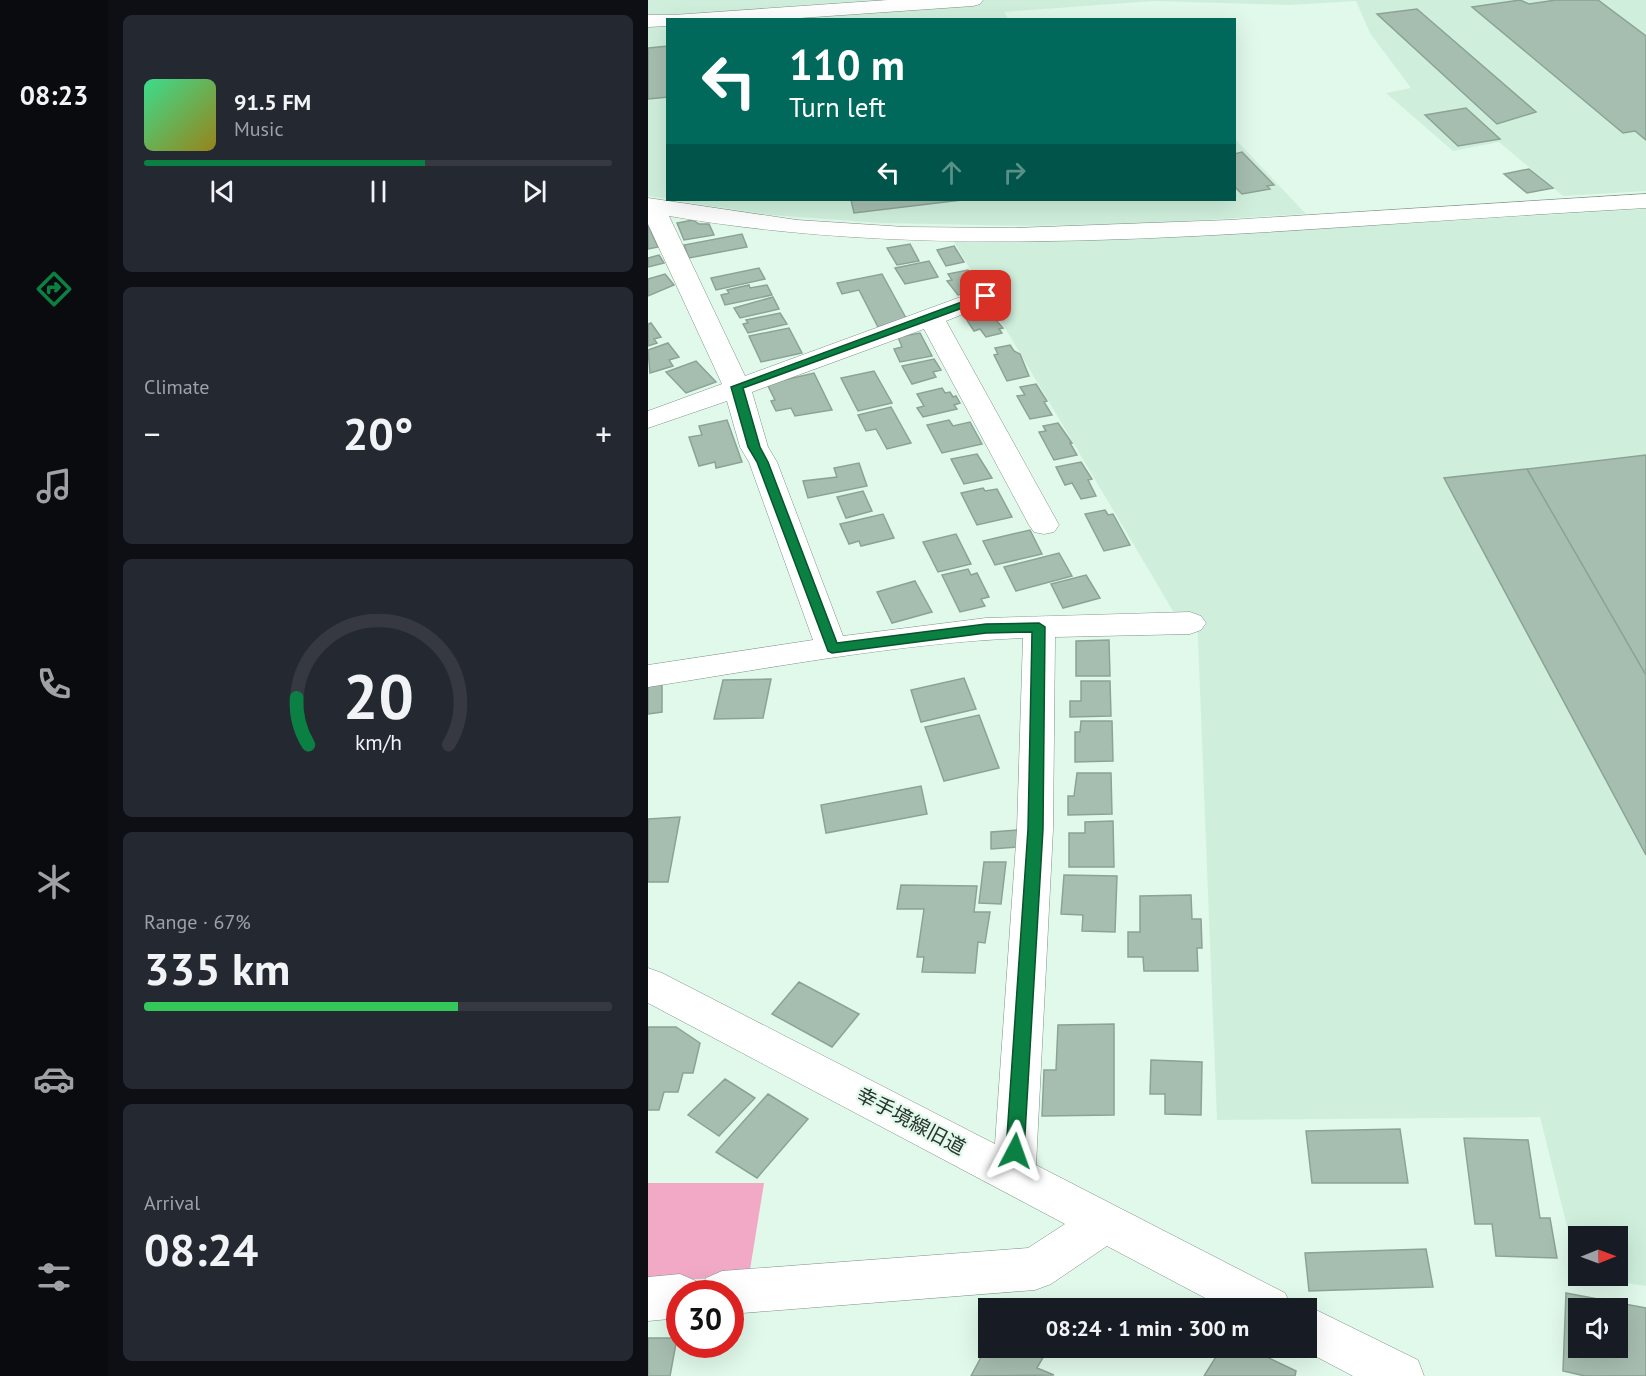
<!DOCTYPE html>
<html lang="en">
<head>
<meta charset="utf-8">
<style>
	body { margin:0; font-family:"PT Sans","Noto Sans JP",sans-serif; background:#242831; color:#f1f3f6; height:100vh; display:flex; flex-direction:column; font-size:22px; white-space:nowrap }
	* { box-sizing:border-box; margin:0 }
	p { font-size:20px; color:#9ea1a6 }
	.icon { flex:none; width:33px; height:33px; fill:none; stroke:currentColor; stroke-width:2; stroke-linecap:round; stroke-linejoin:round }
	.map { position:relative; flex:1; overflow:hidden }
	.details { display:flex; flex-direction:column; gap:15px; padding:15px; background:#0d0f14; width:540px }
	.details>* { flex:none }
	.guide { position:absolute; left:18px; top:18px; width:570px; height:183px; border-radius:0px; box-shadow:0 6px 24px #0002; background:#00695c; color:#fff; overflow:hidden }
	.needle { width:39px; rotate:89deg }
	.buttons { position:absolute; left:920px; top:1226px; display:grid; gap:12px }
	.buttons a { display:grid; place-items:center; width:60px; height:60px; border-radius:0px; background:#171b24; box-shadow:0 6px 24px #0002; font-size:30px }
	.speed { position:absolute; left:18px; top:1280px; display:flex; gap:12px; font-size:30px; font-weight:700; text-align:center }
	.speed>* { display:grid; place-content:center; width:78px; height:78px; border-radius:50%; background:#171b24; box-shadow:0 6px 24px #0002; line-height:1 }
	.speed .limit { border:9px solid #d22; background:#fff; color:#111 }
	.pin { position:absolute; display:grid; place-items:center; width:51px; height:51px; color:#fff; margin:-26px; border-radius:12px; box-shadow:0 3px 9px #0006 }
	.me { position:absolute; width:66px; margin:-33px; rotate:4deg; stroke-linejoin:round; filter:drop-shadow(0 0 4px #0008) }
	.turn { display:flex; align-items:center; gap:21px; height:126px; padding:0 24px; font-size:27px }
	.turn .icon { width:78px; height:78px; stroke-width:2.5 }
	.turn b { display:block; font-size:42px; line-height:51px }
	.lanes { display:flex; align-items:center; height:57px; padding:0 24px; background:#0003; justify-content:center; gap:30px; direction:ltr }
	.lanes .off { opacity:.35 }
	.big { font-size:45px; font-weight:600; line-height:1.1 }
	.details .card { flex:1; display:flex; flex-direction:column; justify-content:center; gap:9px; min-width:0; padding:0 21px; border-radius:9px; background:#242831 }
	.details .dial { align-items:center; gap:0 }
	.dial svg { height:156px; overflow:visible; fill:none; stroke:#363941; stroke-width:7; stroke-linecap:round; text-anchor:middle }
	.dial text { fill:#f1f3f6; stroke:none }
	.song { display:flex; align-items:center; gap:18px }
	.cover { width:72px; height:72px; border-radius:9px; background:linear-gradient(135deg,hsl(150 70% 55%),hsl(50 70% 35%)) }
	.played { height:6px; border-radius:3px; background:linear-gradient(90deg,#0b8043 60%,#363941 60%) }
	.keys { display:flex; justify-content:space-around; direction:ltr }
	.heat { display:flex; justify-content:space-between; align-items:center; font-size:33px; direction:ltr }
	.charge { height:9px; border-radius:4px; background:linear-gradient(90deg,#34c759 67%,#363941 0) }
	.trip { position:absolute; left:330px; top:1298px; width:339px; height:60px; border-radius:0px; background:#171b24; box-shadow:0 6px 24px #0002; font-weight:600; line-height:60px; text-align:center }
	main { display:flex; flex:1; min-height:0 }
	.tab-bar { display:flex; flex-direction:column; width:108px; justify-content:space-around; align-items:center; background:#090b0e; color:#9ea1a6 }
	.tab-bar .icon { width:42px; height:42px }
	.tab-bar .current { color:#0b8043 }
	.tab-bar b { font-size:27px; color:#f1f3f6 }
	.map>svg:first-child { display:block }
	.built { fill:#cfefdc }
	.green { fill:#f1a9c6 }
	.building { fill:#a6beb0; stroke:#8ba395; stroke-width:1.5; fill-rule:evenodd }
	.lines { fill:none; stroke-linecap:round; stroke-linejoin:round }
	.minor-casing { stroke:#7d9386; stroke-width:1 }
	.minor { fill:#fff; fill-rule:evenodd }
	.route { fill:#0b8043; stroke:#07532c; stroke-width:1.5 }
	.labels { text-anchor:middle; stroke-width:4.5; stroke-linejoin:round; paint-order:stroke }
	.near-street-label { font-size:20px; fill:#2b352f; stroke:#e0f9ea }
</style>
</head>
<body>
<main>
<nav class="tab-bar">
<b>08:23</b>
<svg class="icon current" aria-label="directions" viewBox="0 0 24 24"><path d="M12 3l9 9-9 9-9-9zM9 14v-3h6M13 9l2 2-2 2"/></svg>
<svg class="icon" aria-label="music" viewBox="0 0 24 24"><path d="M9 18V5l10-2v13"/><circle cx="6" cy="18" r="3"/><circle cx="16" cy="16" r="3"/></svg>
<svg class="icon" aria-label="phone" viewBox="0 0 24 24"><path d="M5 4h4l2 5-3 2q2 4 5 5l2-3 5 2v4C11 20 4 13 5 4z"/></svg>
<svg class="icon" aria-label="climate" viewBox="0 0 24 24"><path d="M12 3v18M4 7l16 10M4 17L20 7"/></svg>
<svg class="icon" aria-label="car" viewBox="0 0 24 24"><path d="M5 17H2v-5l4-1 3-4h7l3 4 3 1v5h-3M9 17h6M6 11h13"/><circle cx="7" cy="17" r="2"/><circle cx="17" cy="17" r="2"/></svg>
<svg class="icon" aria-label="filters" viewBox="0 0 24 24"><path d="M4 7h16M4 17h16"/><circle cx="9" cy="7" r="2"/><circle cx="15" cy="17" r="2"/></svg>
</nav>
<section class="details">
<div class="card">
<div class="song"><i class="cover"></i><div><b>91.5 FM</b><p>Music</p></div></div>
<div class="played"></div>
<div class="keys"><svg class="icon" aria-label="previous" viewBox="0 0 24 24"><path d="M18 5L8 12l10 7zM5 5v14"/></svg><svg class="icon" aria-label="pause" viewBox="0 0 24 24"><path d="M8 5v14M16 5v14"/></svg><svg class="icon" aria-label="next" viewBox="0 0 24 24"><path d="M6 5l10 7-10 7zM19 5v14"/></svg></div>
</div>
<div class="card"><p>Climate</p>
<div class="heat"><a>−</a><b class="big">20°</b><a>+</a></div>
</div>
<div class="card dial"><svg viewBox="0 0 100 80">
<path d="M14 69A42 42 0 1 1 86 69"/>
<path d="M14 69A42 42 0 0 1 8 45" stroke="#0b8043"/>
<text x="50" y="56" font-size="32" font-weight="700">20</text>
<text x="50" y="72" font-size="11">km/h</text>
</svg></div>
<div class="card"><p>Range · 67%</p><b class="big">335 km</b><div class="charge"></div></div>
<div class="card"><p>Arrival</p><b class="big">08:24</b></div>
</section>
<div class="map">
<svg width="998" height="1376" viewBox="0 0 998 1376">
	<rect width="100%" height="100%" fill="#e0f9ea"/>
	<path class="built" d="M0,0h998v191l-83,5 -64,-54 -46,9 -67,-58 25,-5 -41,-55 -14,-32 -66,4 -136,-4 -150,11 5,8h-341l-1,179 -19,-3z
		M587,139l71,75 -157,9 -123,3 -145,-3 -109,-8 -102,-15h564z
		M998,209v1077l-67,-10 38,-1v-39h-39v35l-38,-154 -323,3 -20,-505 -21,1 -222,-374 211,-4z"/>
	<path class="green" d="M0,1183h116l-15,93 -101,6z"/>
	<path class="building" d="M872,0l9,4 27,-4h42l48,36v104l-11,-9 -12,2 -151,-126z
		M769,9l119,103 -39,12 -120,-110z
		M20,46v51l-20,2v-51z
		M818,108l34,31 -42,7 -33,-31z
		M594,152l32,33 -7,1 3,3 -28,5 -8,-8v-32z
		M881,169l24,19 -26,5 -23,-19z
		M203,200h111l-108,13z
		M45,220l6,4h10l5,11 -30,5 -7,-17z
		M0,225l10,22 -10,2z
		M94,234l5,13 -58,11 -5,-13z
		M262,244l9,17 -22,4 -10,-17z
		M306,246l10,16 -18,4 -9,-16z
		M11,255l5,8 -16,4v-9z
		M281,261l9,16 -33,7 -10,-16z
		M111,268l6,11 -49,11 -5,-12z
		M320,270l13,17 -5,1 2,2 -20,5 -11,-14 5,-1 -4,-6z
		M17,274l9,11 -26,11v-17z
		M234,274l24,44 -28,9 -19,-37 -17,4 -5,-11z
		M101,285l1,3 17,-3 5,10 -47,10 -4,-10 8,-2 -2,-3z
		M125,297l6,12 -39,9 -6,-10z
		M336,306l19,22 -4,1 3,4 -16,4 -6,-8 -6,2 -13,-20z
		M132,313l7,11 -39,9 -5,-9 5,-1 -2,-3z
		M3,323l10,14 -7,2 3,4 -9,3v-22z
		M141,328l13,25 -41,9 -12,-26z
		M272,333l12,23 -32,6 -6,-13 8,-2 -4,-10z
		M20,343l11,14 -10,3 4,6 -23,7 -2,-23z
		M362,345l4,6 6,3 9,22 -22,5 -13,-26 4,-1 -3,-6z
		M286,359l7,11 -8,2 3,5 -24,7 -10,-18z
		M48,361l20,21 -30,11 -20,-21z
		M226,371l18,32 -34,8 -17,-33z
		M166,373l18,37 -37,6 -4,-8 -15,3 -5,-10 4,-1 -8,-16z
		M388,384l11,17 -3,1 8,13 -22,4 -13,-23 8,-1 -5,-8z
		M294,388l3,5 5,-1 3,5 3,-1 4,7 -6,2 3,4 -34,8 -6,-9 7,-2 -7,-12z
		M243,407l20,36 -24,6 -11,-20 -10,2 -8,-16z
		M79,420l15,42 -26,6 -1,-6 -16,4 -10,-29 13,-2 -3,-9z
		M301,420l4,6 17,-4 12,22 -40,9 -15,-28z
		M410,423l14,20h-2l7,12 -23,5 -15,-28 7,-1 -3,-5z
		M329,454l15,24 -28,6 -13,-25z
		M998,455v220l-119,-206z
		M433,462l11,17 -4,1 8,16 -15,3 -9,-16 -7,2 -9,-18z
		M211,463l8,23 -59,12 -5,-17 34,-4 -3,-9z
		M879,469l119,206v180l-202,-377z
		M335,488l2,3 12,-2 15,28 -35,8 -16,-32z
		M215,491l9,20 -26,7 -9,-21z
		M457,510l3,5 5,-1 17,31 -26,6 -19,-37z
		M235,514l11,24 -33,8 -2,-5 -10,3 -9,-20z
		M382,530l12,24 -47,11 -12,-24z
		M308,534l15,30 -33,8 -15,-30z
		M411,553l13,23 -56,15 -12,-24z
		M320,569l3,6 6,-2 12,24 -8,2 4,7 -25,6 -18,-37z
		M438,575l14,23 -37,10 -12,-24z
		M267,581l17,31 -40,11 -15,-31z
		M461,640l1,36h-34v-35z
		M316,678l12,31 -55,13 -10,-32z
		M123,679l-8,39 -49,1 9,-39z
		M433,681h29l1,35 -41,1v-16h11z
		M14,683v29l-14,2v-29z
		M331,715l20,53 -55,13 -19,-54z
		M433,721h31l1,40 -38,1v-30h5z
		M429,773h34l1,41 -44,1v-19h6z
		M273,786l6,28 -101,19 -5,-28z
		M32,817l-12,65h-20v-63z
		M465,821l1,46h-45v-34h16v-11z
		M370,830v17l-27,2v-17z
		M336,862h22l-5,42 -22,-1z
		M416,875l53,1 -2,56 -33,-1 1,-16 -22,-1z
		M253,885l76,1 -3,26h16l-5,31 -7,-1 -3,31 -53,-1 2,-15h-7l7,-48h-27z
		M543,895l1,24h9l1,29h-5l1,23h-54l-1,-14h-15v-25h12v-36z
		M151,982l60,32 -27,33 -60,-33z
		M466,1024v91l-72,1 2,-46h12l2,-45z
		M0,1027h28l24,16 -7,30h-10l-5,19h-14l-5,18h-11z
		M503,1060l51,2 -1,53 -36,-1v-20h-15z
		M77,1079l30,19 -36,38 -31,-21z
		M120,1094l40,25 -51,59 -41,-26z
		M752,1129l8,54h-96l-6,-52z
		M816,1138l64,2 12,78h10l7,40 -61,-2 -4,-32h-17z
		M778,1249l7,38 -124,4 -4,-38z
		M918,1293l80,15v68h-61l-22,-5zM930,1308h39v39h-39z
		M0,1338h29l-7,38h-22z
		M340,1344v3h42l15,7 -8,14 17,7 -83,1z
		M574,1347h24l50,24 -1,5h-91z"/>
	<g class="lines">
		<g class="minor-casing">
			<path id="minor" d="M240,0h95l-3,4 -7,2 -202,14h-103v6l-20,1v-12h25z
				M998,194v14c-126,7 -252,16 -378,24 -201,12 -401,18 -599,-16l76,160 232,-85 9,-3 9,3 4,5 -4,5 -49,20 113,204 -5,7 -10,2 -10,-2 -5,-7 -105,-196 -172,63 16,55 9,15 66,174 143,-18 204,-6 11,4 5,7 -5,7 -11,4 -135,3 -2,192 -17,336 249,128 7,15h-68l-117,-62 -56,38 -16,6 -305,24v-21h-50v25l-32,3v-44l32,-3 16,7 4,10 6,-13 16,-7 306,-23 37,-24 -417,-221v-35l14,5 333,171 22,-315 6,-191c-123,5 -253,30 -375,49v-22l165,-25 -64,-178 -9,-15 -13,-46 -79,27v-17l74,-27 -74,-160v-26l149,22 108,7 108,1 216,-8z
				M658,1305l112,55 6,16h-71l-55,-29h8v-39h-8z"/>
		</g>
		<use href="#minor" class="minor"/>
	</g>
	<path class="route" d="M338,293l4,1v4l-247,90 17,59 8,15 69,181 149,-19 53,-1 6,4 -2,202 -19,322 -3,6 -6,2 -6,-2 -3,-6 22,-322 4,-197 -46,1 -154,20 -4,-2 -71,-189 -9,-15 -17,-60z"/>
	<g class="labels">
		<g class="near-street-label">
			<text transform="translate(263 1121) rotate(28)" y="7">幸手境線旧道</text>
		</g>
	</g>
</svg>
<div class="buttons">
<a><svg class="needle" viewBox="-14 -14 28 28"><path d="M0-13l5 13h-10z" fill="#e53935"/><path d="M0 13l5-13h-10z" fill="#9ea1a6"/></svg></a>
<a><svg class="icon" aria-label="sound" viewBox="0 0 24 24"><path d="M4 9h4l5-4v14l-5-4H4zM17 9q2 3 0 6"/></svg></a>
</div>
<div class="speed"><div class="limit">30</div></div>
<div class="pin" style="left:338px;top:296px;background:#d93025"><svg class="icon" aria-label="arrive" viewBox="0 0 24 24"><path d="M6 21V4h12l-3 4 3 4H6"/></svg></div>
<svg class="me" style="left:367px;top:1151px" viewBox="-20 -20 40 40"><path d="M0-17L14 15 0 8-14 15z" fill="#0b8043" stroke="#fff" stroke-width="4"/></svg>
<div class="trip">08:24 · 1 min · 300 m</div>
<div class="guide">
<div class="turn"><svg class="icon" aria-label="left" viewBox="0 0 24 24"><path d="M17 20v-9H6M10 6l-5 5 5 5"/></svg><div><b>110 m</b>Turn left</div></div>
<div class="lanes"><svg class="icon" aria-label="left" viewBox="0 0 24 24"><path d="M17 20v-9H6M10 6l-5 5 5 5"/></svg><svg class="icon off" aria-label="ahead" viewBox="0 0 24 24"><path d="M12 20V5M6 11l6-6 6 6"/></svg><svg class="icon off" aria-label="right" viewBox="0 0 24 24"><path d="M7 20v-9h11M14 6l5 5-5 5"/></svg></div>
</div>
</div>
</main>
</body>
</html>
